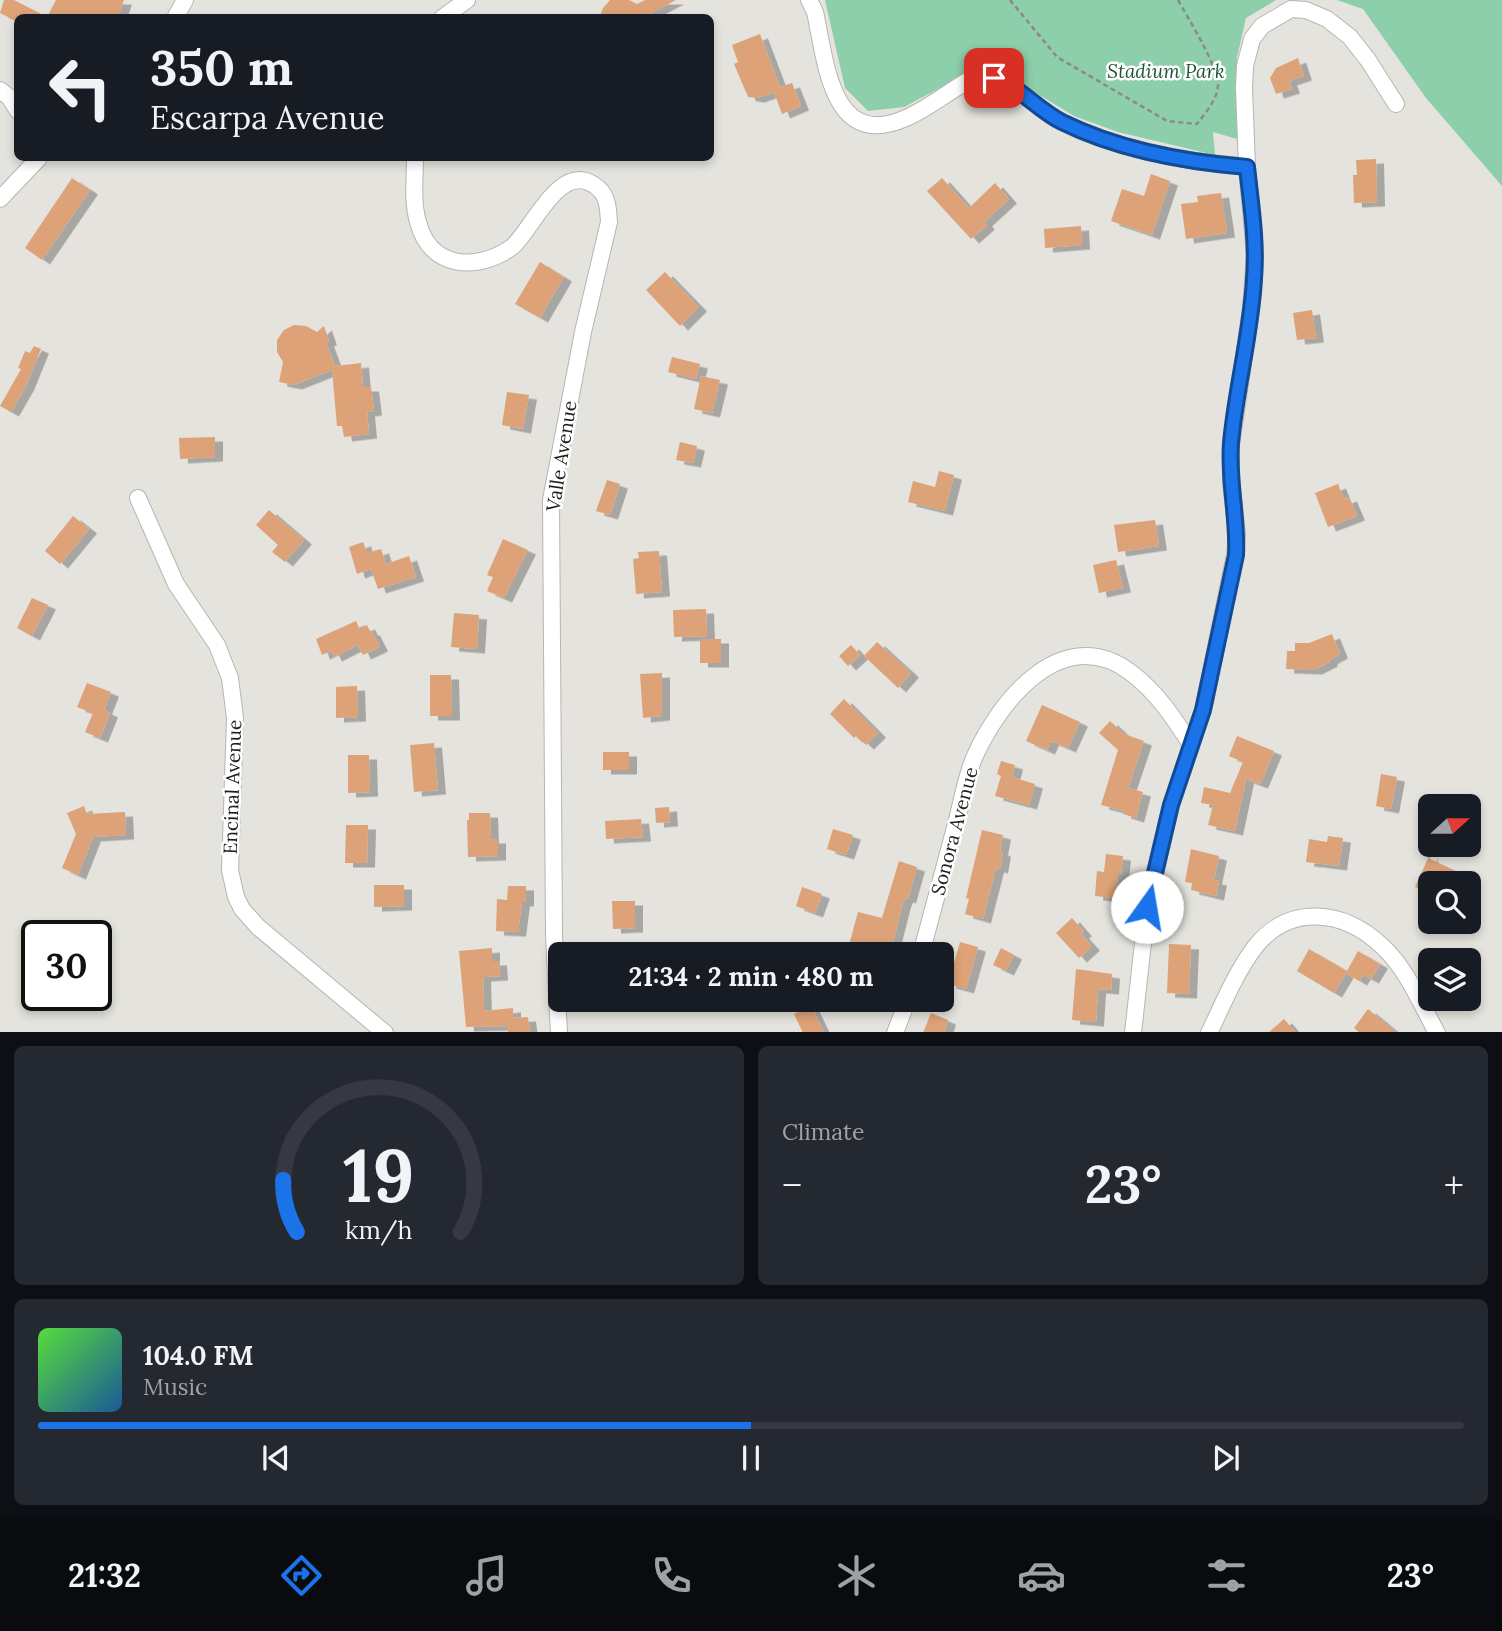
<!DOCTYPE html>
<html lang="en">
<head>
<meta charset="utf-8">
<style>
	body { margin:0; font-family:Lora,serif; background:#242831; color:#f1f3f6; height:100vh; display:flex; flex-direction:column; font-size:26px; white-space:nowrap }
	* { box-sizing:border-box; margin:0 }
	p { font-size:23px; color:#9ea1a6 }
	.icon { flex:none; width:38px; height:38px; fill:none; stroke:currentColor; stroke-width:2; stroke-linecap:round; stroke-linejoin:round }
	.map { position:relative; height:1032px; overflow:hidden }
	.panel { display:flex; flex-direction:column; gap:14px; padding:14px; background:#0d0f14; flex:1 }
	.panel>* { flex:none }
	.guide { position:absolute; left:14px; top:14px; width:700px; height:147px; border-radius:10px; box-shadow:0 4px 10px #0003; background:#171b24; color:#f1f3f6; overflow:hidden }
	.needle { width:46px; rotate:69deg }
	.fabs { position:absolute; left:1418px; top:794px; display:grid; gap:14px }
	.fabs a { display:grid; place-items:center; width:63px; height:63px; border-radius:10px; background:#171b24; box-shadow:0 4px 10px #0003; font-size:35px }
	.speed { position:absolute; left:21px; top:920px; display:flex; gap:14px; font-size:35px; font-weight:700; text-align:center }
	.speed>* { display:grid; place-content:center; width:91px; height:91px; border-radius:50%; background:#171b24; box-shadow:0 4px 10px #0003; line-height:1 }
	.speed .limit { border:4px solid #111; border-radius:10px; background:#fff; color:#111 }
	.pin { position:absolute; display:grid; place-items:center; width:60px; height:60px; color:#fff; margin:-30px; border-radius:14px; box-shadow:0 4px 10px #0006 }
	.me { position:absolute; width:77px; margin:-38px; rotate:13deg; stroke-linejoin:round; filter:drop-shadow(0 0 5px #0008) }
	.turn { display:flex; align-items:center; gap:24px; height:147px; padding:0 21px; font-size:32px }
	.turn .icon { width:91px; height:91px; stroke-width:2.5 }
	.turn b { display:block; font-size:49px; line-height:60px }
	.big { font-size:52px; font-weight:800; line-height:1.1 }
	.panel .tile { flex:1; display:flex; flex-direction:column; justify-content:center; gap:10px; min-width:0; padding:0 24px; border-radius:10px; background:#242831 }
	.panel .dial { align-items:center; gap:0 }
	.dial svg { height:182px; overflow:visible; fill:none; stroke:#363941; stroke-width:7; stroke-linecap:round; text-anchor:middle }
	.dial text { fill:#f1f3f6; stroke:none }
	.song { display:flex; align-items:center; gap:21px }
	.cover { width:84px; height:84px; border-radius:10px; background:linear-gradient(135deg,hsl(110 70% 55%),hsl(210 70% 35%)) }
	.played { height:7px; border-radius:4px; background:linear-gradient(90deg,#1a73e8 50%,#363941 50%) }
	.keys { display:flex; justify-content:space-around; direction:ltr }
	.heat { display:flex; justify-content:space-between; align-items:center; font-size:38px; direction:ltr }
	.panel .tiles { flex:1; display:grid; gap:14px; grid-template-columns:1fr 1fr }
	.tile:last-child { grid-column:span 2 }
	.trip { position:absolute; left:548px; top:942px; width:406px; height:70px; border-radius:10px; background:#171b24; box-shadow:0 4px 10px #0003; font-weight:800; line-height:70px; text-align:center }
	.dock { display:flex; height:112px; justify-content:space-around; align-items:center; background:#090b0e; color:#9ea1a6 }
	.dock .icon { width:49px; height:49px }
	.dock .active { color:#1a73e8 }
	.dock b { font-size:32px; color:#f1f3f6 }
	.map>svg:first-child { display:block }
	.green { fill:#8dcfaa }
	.building { fill:#dda277; filter:url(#shadow) }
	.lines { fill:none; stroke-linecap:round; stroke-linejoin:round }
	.minor-casing { stroke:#b7b5b0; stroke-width:18 }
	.path { stroke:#8b8a86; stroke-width:2.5; stroke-dasharray:5 3.5; stroke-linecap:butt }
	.minor { stroke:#fff; stroke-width:16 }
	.route-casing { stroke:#114b97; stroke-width:18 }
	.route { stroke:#1a73e8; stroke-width:12 }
	.labels { text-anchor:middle; stroke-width:5; stroke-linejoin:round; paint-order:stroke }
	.park-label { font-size:19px; font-style:italic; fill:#20553b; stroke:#fff }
	.street-label { font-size:19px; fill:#1d1c1a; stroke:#fff }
</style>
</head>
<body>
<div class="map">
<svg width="1502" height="1033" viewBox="0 0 1502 1033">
	<defs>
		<filter id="shadow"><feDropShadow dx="8" dy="4.5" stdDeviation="0" flood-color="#0004"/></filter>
	</defs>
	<rect width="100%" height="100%" fill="#e4e3dd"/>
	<path class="green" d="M825,0h451l-30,18 -9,39v82l-24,-7 2,23 -97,-23 -44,-16 -87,-53 -83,44 -36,4 -23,-23z
		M1337,0h165v186l-76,-88 -63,-89z"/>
	<path class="building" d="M4,0h10l33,17 9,-17h68l-6,18h-100v4l-18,-9z
		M610,0h19l8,4 8,-4h31l-34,18h-43l4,-10z
		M760,34l20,53 12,-4 9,23 -19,8 -8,-22 -17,6 -9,-1 -14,-33 4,-2 -6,-17z
		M1298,58l6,18 -15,5 3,8 -16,5 -6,-16 6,-10z
		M1376,159l1,43 -23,1 -1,-28h4l-1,-15z
		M1151,174l19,7 -18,54 -41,-14 11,-32 22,7z
		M72,178l18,12 -48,70 -17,-12z
		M942,178l27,30 26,-25 14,16 -25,23 3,3 -16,14 -44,-48z
		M1221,193l6,40 -41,6 -5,-35 17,-2 -1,-6z
		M1081,226l1,19 -37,3 -1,-19z
		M540,262l24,15 -24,41 -25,-14z
		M665,272l34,35 -19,19 -34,-36z
		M1312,310l4,28 -19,2 -4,-27z
		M294,325l12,1 11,6 7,-6 5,15 -3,1 9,24 26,-3 2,24h8l3,24 -7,1 2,22 -25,3 -2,-11h-5l-5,-56 -38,15 -15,-3 4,-20 -6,-10v-12l7,-10z
		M34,346l7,3 -15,37 -15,26 -11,-6 21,-37 -3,-1 7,-17 5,2z
		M672,357l28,7 -4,15 -28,-7z
		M701,376l19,4 -8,33 -18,-4z
		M507,392l22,3 -6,34 -21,-4z
		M215,437v20l-35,2 -1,-21z
		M680,442l17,4 -4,17 -17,-3z
		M939,471l15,4 -9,36 -37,-9 5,-21 22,6z
		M607,480l13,4 -10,31 -14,-4z
		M1338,484l6,15 5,-2 8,19 -29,11 -13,-34z
		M269,510l35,30 -19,22 -13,-10 6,-7 -22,-20z
		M73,516l16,13 -29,35 -15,-13z
		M1155,520l4,26 -41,6 -4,-27z
		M503,539l25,11 -24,48 -17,-7 6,-14 -6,-2z
		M363,542l4,11 14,-4 5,15 23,-8 7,21 -38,12 -7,-20 -14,5 -8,-27z
		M659,551l3,41 -26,2 -3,-35 6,-1 -1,-6z
		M1116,560l7,28 -24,5 -6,-28z
		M32,598l16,7 -16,31 -15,-8z
		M706,609l1,27 -33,1 -1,-27z
		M454,613l25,2 -2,34 -26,-2z
		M356,621l3,7 8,-3 3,6h2l8,16 -17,8 -5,-10 -24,12 -3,-6 -9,4 -6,-16z
		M1332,634l8,20 -11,6 1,2 -16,8 -28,-1 1,-18h8v-8h14z
		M700,639h21v24h-21z
		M877,642l34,31 -13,15 -34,-32z
		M851,645l9,10 -12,11 -9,-10z
		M662,673v43l-19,2 -3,-44z
		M430,675h21l1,41h-22z
		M87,683l24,9 -7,18 6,3 -10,25 -15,-6 8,-19 -16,-6z
		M357,686l1,31 -22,1v-31z
		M844,699l34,34 -12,12 -10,-9 -2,2 -24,-24z
		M1042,705l38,17 -12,26 -17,-7 -4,9 -21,-9z
		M1110,721l14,13 20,7 -16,47 15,4 -7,26 -13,-4 1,-3 -23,-6 17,-55 -19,-17z
		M1237,736l37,15 -14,33 -14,-5 -11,52 -27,-6 5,-20 -12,-2 3,-16 26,6 13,-31 -14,-6z
		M434,743l4,47 -24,2 -4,-47z
		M603,752h26v18h-26z
		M348,755h21l1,37 -22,1z
		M1001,761l14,4 -3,12 23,7 -6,21 -34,-9 6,-20 -4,-2z
		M1381,774l16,3 -6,32 -15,-3z
		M84,806l3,8 38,-2 1,23 -33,2 -15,38 -16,-7 14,-34 -9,-21z
		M669,807l1,15 -14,1 -1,-15z
		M469,813h21l1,26h7v17l-30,1 -1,-37h2z
		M641,819l2,18 -37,2 -1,-18z
		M346,825h22l-1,38h-22z
		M833,829l20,6 -7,20 -19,-6z
		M982,830l21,5 -3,16 3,1 -3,17 -4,-1 -13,51 -18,-5 4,-15 -3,-1z
		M1328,836l15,2 -4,28 -33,-4 3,-23 18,3z
		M1191,849l28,7 -5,24 5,1 -3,15 -25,-6 1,-7 -7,-1z
		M1106,854l17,2 -2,18h-3l-3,24 -20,-2 2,-25 7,1z
		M1430,854v5l37,17 -4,8h-33v9l-15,-6z
		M899,861l18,6 -9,32 -3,-1 -2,5 -13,51 -41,-9 9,-33 24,6z
		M374,885h30v21l-30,1z
		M508,886h18v16h-4l-4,30 -22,-1 1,-32 10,1z
		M802,887l20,7 -7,19 -19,-7z
		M612,901h23v27l-22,1z
		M1072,918l12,14 -3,2 11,12 -13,12 -23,-25z
		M960,942l18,5 -12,42 -18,-5z
		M1169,944l22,1 -2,49 -22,-1z
		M492,948v13h7l1,15 -17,1 1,34 29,-3v10l15,-1 2,16h-22l-1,-7 -41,1 -7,-76z
		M1001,948l13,7 -8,16 -13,-6z
		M1309,949l38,22 11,-20 22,13 -9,15 -8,-4 -4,6 -13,-8 -12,20 -37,-22z
		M1076,969l36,5 -1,16 -13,-1 -2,33 -24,-2z
		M811,1006l13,27h-21l-9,-19z
		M1368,1009l29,24h-37l-6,-5z
		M931,1013l17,7 -4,13h-21z
		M1284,1019l12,14h-28z"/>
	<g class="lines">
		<g class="minor-casing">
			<path id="minor" d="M809,0l6,12c11,50 16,139 91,106 23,-10 43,-27 65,-39 36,-7 56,22 84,39 52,30 132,44 192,49
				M175,18l10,-18
				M442,18l25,-18
				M0,90l9,7 9,14
				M415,158c0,21 -3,43 3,64 12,47 59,50 94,25 19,-15 47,-86 82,-62 14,9 14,22 15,37l-26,110 -32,168 3,435 5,98
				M0,199l39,-41
				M138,498l38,86 41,61 13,33 5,40 -5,152 6,27 6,12 16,18 127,106
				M921,954c12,-45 24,-89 36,-134 5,-20 9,-43 17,-62 25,-57 88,-136 156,-86 26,19 44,46 61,73
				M895,1033l13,-34
				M1133,1033l14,-126 24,-102 32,-95 32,-155 2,-21 -6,-52v-37l20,-136 4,-55 -8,-87 -3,-79 1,-22 7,-27 10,-13 29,-17 15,1 21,9 23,18 18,23 28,44
				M1209,1033c14,-29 27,-61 46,-86 35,-44 89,-37 127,-1 25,23 39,58 55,87"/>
		</g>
		<path class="path" d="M1010,0l47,57 110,64 30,3c8,-11 20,-23 21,-39 0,-19 -30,-67 -40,-85"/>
		<use href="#minor" class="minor"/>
	</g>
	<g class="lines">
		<g class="route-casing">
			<path id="route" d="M994,78c26,9 44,32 68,44 57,28 123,40 185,45 4,37 10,74 7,112 -3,55 -18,109 -23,164 -3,38 7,74 5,112l-33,155 -32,95 -24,102"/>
		</g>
		<use href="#route" class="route"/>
	</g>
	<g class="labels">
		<g class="park-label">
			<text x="1166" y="78">Stadium Park</text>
		</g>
		<g class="street-label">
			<text transform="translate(561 456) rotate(-81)" y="7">Valle Avenue</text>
			<text transform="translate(232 787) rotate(-88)" y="7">Encinal Avenue</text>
			<text transform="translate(954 831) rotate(-75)" y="7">Sonora Avenue</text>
		</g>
	</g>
</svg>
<div class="fabs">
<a><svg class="needle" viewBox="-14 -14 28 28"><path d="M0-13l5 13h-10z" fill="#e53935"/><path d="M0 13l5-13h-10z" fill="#9ea1a6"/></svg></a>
<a><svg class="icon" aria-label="search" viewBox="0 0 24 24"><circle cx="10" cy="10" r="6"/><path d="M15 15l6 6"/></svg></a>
<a><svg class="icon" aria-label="layers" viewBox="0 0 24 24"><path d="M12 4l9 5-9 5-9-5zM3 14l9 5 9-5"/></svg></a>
</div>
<div class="speed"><div class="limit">30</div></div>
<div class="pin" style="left:994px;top:78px;background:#d93025"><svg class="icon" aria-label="arrive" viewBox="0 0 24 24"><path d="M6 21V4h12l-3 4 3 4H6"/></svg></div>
<svg class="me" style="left:1147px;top:907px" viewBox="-20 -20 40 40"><circle r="19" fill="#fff"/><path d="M0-13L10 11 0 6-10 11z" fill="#1a73e8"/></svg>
<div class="trip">21:34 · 2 min · 480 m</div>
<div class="guide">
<div class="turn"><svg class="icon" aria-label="left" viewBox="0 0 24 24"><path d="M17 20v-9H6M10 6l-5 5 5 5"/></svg><div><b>350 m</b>Escarpa Avenue</div></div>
</div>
</div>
<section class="panel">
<div class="tiles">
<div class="tile dial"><svg viewBox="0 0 100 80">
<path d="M14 69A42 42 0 1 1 86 69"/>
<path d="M14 69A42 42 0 0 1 8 46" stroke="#1a73e8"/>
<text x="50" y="56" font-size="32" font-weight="700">19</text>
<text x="50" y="72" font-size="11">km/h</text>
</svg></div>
<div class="tile"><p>Climate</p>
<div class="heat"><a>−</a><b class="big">23°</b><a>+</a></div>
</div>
<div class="tile">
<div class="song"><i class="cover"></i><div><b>104.0 FM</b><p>Music</p></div></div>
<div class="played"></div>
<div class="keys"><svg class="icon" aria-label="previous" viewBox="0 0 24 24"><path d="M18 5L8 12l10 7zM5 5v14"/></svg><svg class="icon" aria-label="pause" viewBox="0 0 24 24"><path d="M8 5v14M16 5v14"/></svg><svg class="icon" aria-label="next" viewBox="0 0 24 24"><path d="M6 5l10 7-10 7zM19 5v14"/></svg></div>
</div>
</div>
</section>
<nav class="dock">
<b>21:32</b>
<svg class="icon active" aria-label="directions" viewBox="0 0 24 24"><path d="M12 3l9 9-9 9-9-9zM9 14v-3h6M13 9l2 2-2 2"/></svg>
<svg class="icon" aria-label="music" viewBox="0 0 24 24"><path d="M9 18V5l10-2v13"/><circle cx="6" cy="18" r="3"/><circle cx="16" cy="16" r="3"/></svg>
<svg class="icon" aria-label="phone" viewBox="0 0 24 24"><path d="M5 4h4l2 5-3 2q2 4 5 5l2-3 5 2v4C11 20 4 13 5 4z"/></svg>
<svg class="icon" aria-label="climate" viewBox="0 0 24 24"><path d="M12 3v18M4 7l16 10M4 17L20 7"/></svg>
<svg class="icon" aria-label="car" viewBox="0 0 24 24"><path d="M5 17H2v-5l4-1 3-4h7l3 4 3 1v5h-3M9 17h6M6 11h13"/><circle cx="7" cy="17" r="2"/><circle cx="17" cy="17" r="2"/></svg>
<svg class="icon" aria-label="filters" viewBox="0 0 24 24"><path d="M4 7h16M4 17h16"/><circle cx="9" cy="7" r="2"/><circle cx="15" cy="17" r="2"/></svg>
<b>23°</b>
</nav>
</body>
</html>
